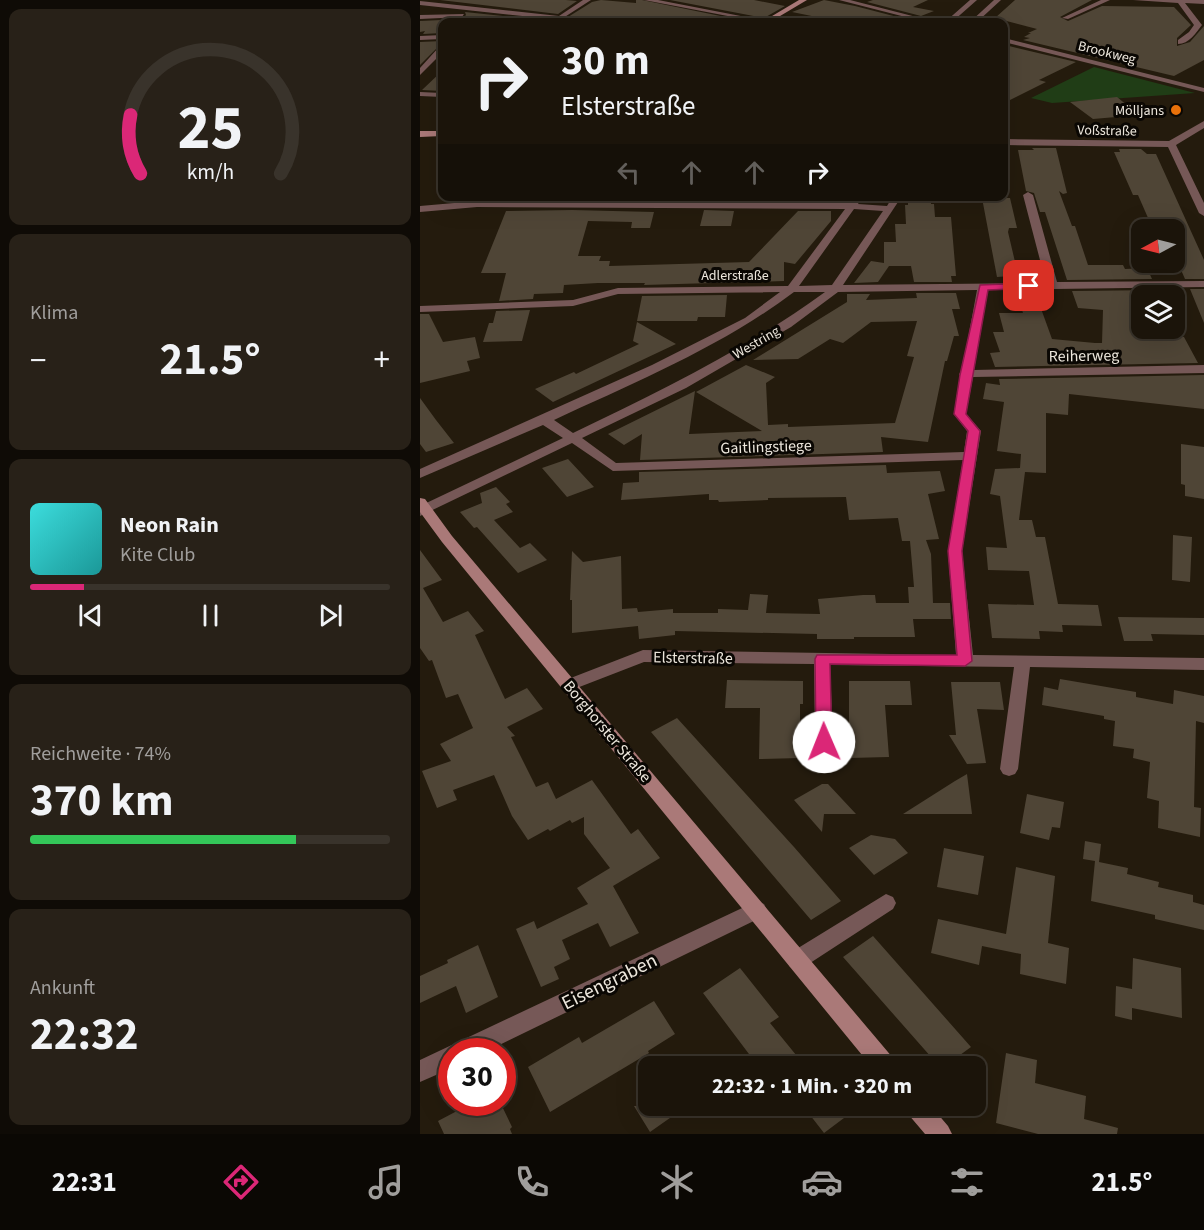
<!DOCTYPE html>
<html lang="de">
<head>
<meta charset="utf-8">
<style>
	body { margin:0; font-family:"Source Sans 3",sans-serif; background:#282118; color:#f1f3f6; height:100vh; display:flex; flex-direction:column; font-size:22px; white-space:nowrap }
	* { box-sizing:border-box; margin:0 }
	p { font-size:20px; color:#a09e9c }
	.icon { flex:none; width:33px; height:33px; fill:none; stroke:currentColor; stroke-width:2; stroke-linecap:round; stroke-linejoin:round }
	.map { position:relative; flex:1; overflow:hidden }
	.panel { display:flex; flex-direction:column; gap:9px; padding:9px; background:#0f0b06; width:420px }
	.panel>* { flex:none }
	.guide { position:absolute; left:18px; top:18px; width:570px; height:183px; border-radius:12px; box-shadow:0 6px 24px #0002,0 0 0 2px #39332b; background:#1b140a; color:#f1f3f6; overflow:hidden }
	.needle { width:39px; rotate:263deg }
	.tools { position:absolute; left:711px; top:219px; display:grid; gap:12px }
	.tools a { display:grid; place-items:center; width:54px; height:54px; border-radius:12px; background:#1b140a; box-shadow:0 6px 24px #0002,0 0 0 2px #39332b; font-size:30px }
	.speed { position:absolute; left:18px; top:1038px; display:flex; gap:12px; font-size:30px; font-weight:700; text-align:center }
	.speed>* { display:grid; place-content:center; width:78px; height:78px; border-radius:50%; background:#1b140a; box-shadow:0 6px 24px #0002,0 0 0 2px #39332b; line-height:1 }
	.speed .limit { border:9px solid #d22; background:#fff; color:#111 }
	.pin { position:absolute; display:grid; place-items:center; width:51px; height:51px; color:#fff; margin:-26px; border-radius:12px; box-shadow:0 3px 9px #0006 }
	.me { position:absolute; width:66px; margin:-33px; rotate:359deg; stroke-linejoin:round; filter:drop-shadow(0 0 4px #0008) }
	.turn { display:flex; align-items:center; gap:21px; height:126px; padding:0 24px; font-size:27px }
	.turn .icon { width:78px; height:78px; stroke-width:2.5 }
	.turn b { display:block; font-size:42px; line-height:51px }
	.lanes { display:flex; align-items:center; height:57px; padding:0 24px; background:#0003; justify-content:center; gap:30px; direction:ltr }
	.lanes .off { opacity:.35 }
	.big { font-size:45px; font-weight:700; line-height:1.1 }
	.panel .card { flex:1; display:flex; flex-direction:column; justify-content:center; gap:9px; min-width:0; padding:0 21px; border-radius:12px; background:#282118 }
	.panel .dial { align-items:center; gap:0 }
	.dial svg { height:156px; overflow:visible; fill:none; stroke:#39332b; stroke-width:7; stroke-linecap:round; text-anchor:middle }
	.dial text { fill:#f1f3f6; stroke:none }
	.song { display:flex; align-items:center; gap:18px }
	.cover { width:72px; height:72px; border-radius:9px; background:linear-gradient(135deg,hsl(180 70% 55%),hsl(180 70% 35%)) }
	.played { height:6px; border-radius:3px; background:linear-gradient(90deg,#db2777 15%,#39332b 15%) }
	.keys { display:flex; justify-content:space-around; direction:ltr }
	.heat { display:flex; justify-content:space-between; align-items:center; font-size:33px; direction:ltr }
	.charge { height:9px; border-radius:4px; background:linear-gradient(90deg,#34c759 74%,#39332b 0) }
	.trip { position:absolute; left:218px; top:1056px; width:348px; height:60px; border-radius:12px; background:#1b140a; box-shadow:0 6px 24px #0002,0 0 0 2px #39332b; font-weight:700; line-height:60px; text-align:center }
	.tabs { display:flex; height:96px; justify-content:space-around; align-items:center; background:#0b0804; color:#a09e9c }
	.tabs .icon { width:42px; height:42px }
	.tabs .on { color:#db2777 }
	.tabs b { font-size:27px; color:#f1f3f6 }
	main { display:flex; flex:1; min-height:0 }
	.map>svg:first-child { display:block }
	.green { fill:#203d16 }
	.building { fill:#4f4536 }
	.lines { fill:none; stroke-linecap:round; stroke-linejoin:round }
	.street { fill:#765857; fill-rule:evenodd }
	.secondary { fill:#aa7978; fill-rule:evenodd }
	.route { fill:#db2777; stroke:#8e194d; stroke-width:1.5 }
	.food-dot { fill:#e8710a; stroke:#0a0703; stroke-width:2 }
	.labels { text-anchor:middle; stroke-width:6; stroke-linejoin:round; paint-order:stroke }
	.far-street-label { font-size:14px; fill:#ece6dc; stroke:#0a0703 }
	.far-poi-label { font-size:14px; fill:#ece6dc; stroke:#0a0703; text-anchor:end }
	.street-label { font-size:16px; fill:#ece6dc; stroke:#0a0703 }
	.near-street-label { font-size:20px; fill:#ece6dc; stroke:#0a0703 }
</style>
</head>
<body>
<main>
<section class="panel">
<div class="card dial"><svg viewBox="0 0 100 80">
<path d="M14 69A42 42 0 1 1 86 69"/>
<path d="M14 69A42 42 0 0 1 9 39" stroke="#db2777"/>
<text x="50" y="56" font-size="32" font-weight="700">25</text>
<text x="50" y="72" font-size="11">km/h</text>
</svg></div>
<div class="card"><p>Klima</p>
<div class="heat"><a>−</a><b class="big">21.5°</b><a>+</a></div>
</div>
<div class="card">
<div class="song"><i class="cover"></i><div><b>Neon Rain</b><p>Kite Club</p></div></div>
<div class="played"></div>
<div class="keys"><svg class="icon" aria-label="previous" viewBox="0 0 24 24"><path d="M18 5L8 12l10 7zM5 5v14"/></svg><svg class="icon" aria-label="pause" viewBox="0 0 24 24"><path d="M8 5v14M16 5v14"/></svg><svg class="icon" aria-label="next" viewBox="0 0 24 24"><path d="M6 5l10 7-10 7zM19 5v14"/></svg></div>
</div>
<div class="card"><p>Reichweite · 74%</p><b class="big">370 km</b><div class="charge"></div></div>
<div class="card"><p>Ankunft</p><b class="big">22:32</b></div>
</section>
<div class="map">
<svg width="784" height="1134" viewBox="0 0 784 1134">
	<rect width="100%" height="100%" fill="#241b0d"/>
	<path class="green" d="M674,67l101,26 -143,10 -21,-5z"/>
	<path class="building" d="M20,0h126l11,1 -19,13z
		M181,0l35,3v-3h6l108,22h-308v11l-19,1 2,-3 -5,1v-11l42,-2 4,-4 -1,-3 95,10 32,-20z
		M250,0h84l31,6 -21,12z
		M404,0l31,6 54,14 -6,2h-28l-19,-4 -15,4 -49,-10z
		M453,0h55l-15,7 21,4 -13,5 -54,-14z
		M595,0h77l-32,17 8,4 34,-15 72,1 17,18 -14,13v8l13,-4 14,-16v34l-30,16 -151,-36 7,-2 -6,-1 7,-4h-3l9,-4 -42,-11z
		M22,41l-2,4 -20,20v-23z
		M589,46l67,16 -37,18 7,2 -42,21v-56z
		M22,71v20l-20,-1z
		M697,97l22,18 -46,4 -23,-17z
		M612,148h24l11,45 -4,1 -4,-3 13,35h3l13,39h35l2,4 22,-1 5,11 -85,1 -22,-68h-5l-6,-19 -8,-2 -8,-41h16z
		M699,149h22l6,5h9l48,106v19h-19l-11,-25v-27h-22l-14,-32h-5l-19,-43h6z
		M157,196h71l-1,4 -71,-1z
		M562,198h28l7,30h-8l-1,4 8,34 11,-1 5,16h-20l-2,-5 -13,1z
		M488,199h23v5h3l1,13h16l5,59h-5l1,6h-38l-3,-16h-22l-11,16 -24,1 17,-22 13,2v-21h12l-1,-18h11l-1,-19h3z
		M152,210l82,2 -4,16h-19l1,-6 -44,-1 -10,35h23l-2,5h11l-1,5 140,-4 49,-51h33v10l-36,43 -11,-2v19l-140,4 1,-2h-47l-34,2 -1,8 -29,1 -1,5 -34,2 7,-28h-25l25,-62z
		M284,210l30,1 -3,15h-31z
		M770,289h14v34z
		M738,290l3,6h-25l1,37 47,4 14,26 -203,4 -5,-14 10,-1 -7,-20h11l-5,-19h24l-7,-21h19l17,47 43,4h7l1,-33 -25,-2 -6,-17z
		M496,293h40l4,16h-8l7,27h-5l-7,25h-2l-17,81 -47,-5 2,15 -243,8 2,-26 -18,11 -16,-11 87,-43 -6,43 73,-3 -66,-39 50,-27 29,12 -9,6 2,42 20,-1v3l107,-4 19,-66 -7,-1 10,-35 -46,1 -28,21 -13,-4 -32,20 -45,1 94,-58v-8h23l-4,6 51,-2z
		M307,295l-2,22h-27l-1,4h-60l5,-25z
		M110,310l-8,31 -39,1 6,-19h4l3,-12z
		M0,314h9l14,28 32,-5 5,21 -13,3 3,10 -50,12z
		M217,322l39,22 -123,58 -18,-13 39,-17 2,2 63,-30 -6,-3z
		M784,375v34l-135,-15 -1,21 -22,-2v60l-21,-1 -6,48h13l4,17h9l13,67 40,1 4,21 -40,-1 1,7 -24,-1 1,8 -48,-1 -4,-34 46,1 -5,-34 -41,-1 -2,-23 21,1 -7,-52 -10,-2 5,-25 25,-1 1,-14 -24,-3 7,-49 -21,-3 3,-16 14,2 -1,-6z
		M0,398l16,22 18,23 -28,9 -6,-8z
		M761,444l23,3v52l-19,-3v-11l-4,-1z
		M148,459l26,28 -27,10 -25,-29z
		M466,465l1,8 53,-2 5,20 -17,3 11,45 -13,1 5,14 2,49h17l1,16h-38l2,18h-61v2h-37v-5l-142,-3v4l-36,4 -1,-13 -66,7v-33h-2l2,-49 11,11 38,-6 1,53 15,-1 1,4 35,-3v4h45v-4l30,1 2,-16 18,1 -2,18 54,1 -2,-15 45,-4h12l1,8h33l-1,-16h6l-4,-46h-8l-4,-23 -49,2 -3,-23 -78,1v2l-49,2 -1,-2h-9v-6l-88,6 2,-17 16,-1v-10z
		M76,487l14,15 -4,2 7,8 -19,8 26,28 10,-5 17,17 -29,13 -41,-46 -3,1 -14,-16 22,-9 -2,-10z
		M753,535l19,2 -2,45 -18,-2z
		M0,550l22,30 -19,8 20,34 25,-11 16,20 -9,4 30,64 22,-11 16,21 -36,18 8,9 -4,1 25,50 12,-5 8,17 36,-19 39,54 7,-5 22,29 -47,28 26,47 -29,14 -12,-24 -36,17 8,19 -16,8 5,12 -18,8 -25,-58 18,-8 3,8 51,-25 -11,-16 33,-20 -26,-34v-17l-12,6 -2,-3 -20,11 -2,-2 -20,11 -16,-24 -18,-41 -41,15 4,10 -20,8 -15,-37 29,-10 -11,-17 33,-16 -15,-34 -12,4 -14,-38 -3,1 -9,-13z
		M698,617l86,1v17l-53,-1 2,7h-29z
		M640,679l76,13v5l37,7 1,-14 30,6v27l-8,-2 -2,86 7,1 -1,29 -42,-9 1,-27 -12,-3 3,-36 -17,-4 1,-9 -21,-3 2,-25 -11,-2v-3l-62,-11 2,-18 14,3z
		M307,680l76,1v23h-3v54l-41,1 1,-51h-35z
		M429,681h61l2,24h-27l4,52 -40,1z
		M531,682h49l4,28 -27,-1 9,54 -19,1 -18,-29h7z
		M257,718l117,129 47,54 -30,19 -160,-188z
		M547,774l5,40h-69l52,-33z
		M402,784h6l28,30h-32l-2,18 -28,-32z
		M607,794l37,8 -4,26 -8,-1 -3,13 -29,-7z
		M451,835l24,4 13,14 -34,22 -25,-27z
		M665,841l16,3 -2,18 29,6 -1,6 32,8 -1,5 35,8v7l11,3v25l-49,-11v-4l-64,-14 4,-40 -12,-2z
		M524,848l40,8 -6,39 -41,-8z
		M596,867l39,9 -7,67 21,5 -3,36 -46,-10 1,-20 -39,-8 -3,19 -48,-12 7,-34 68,15z
		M453,936l98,111 -26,19h-6l-96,-109z
		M58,945l20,52 -32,16 -10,-27 -36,17v-27l28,-13 -1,-3z
		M713,958l48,10 1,50 -50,-10v12l-17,-4 1,-30 16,3z
		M320,968l39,49 -9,6 35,43h-47l-55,-73z
		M234,1001l21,33 -27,17 1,2 -99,59 -22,-45 51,-30 3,6z
		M586,1053l31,7 -2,23 51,13 -2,23 34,9 -1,6h-79l-42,-11z
		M54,1102h26l12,25 -2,2 2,5h-68l-6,-13z
		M214,1106h53l-37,26z
		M383,1106h57l-36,27z"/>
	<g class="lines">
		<path class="street" d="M163,0h8l-31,20 -140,-15v-4l139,15z
			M224,0h14l114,22h-13z
			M419,0h11l86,22h-11z
			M550,0h7l-25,22h-7z
			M574,0h7l-24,22h-7z
			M681,0h9l-42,19 -6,-1z
			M713,0h71v4l-19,-1 17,22c-6,8 -13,19 -24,19v-4l11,-8 5,-7 -16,-22z
			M44,14l-2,3 -42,2v-4z
			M22,35v4l-22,1v-4z
			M584,38l200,50v4l-200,-50z
			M19,47h3v6l-22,22v-7z
			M0,92l22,1v4l-22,-1z
			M784,121v7l-28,17 28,58v13l-5,-3 -31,-66 -164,-2v-6l165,2z
			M608,192l5,3 24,87 147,-1v6l-216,3 -14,80 230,-5v8l-231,4 -7,37 15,17 -19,120 11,104 231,3v12l-174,-3 -12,102 -3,5 -6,2 -6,-2 -3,-5 14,-102 -184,-2 3,77 -3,5 -6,2 -6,-2 -3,-5 -1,-78 -170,-2 -75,29 -6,-2 -2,-4 2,-4 80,-31 313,5 -8,-104 15,-91 -350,11 -41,-28 -152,73v-10l143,-68 -20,-13 -123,53v-9l232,-104 93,-47 35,-26 -162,2 -45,12 -153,6v-6l153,-6 45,-12 170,-2 57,-77 -368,-2 -57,5v-6l57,-5 372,2 5,-7h9l-5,8 29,2 6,-10h9l-59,89 203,-2 -23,-88zM434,209l29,2 -51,74 -33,1zM557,290l-15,81 -3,3 2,3 -7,37 13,17 -3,21 -348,11 -34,-25 104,-50 105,-61 47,-35zM374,292h31c-78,57 -165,99 -252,141l-19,-13c82,-38 167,-73 240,-128z
			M466,894l7,3 3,6 -3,6 -89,58 -7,2 -7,-2 -3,-7 3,-7z
			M337,901l7,3 3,6 -3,6 -279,136h-33v16l-32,14v-22z"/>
		<path class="secondary" d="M379,0h8l-37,22h-8z
			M0,131h22v5l-22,1z
			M0,498l5,1 27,37 441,522 3,8h-25l-429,-524 -22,-30z
			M485,1106h26l17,20 4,8h-27l-17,-20z"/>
	</g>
	<path class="route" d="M609,283l5,3 -1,2 -45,2 -22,124 14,17 -18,120 10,110 -7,5 -135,-2 2,78 -2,5h-12l-2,-5 -1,-83 2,-4h140l-9,-104 20,-120 -14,-17 6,-39 20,-90z"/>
	<circle class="food-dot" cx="756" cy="110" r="6"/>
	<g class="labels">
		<g class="far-street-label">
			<text transform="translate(687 52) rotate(14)" y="5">Brookweg</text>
			<text transform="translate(687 130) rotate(1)" y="5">Voßstraße</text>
			<text x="315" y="280">Adlerstraße</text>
			<text transform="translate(336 342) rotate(-30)" y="5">Westring</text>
		</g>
		<g class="far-poi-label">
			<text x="744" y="115">Mölljans</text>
		</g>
		<g class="street-label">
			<text transform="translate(664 355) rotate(-1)" y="6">Reiherweg</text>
			<text transform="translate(346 446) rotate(-2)" y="6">Gaitlingstiege</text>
			<text transform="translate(273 657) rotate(1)" y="6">Elsterstraße</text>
			<text transform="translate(188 731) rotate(50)" y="6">Borghorster Straße</text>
		</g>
		<g class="near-street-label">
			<text transform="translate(189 981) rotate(-26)" y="7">Eisengraben</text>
		</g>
	</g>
</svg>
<div class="tools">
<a><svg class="needle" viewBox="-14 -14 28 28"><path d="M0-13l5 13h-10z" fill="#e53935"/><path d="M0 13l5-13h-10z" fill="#a09e9c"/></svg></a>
<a><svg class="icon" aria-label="layers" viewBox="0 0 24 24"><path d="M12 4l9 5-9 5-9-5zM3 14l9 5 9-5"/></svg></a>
</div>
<div class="speed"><div class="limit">30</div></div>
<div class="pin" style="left:609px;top:286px;background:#d93025"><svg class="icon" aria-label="arrive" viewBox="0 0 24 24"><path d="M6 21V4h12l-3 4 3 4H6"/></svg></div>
<svg class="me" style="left:404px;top:742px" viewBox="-20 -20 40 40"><circle r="19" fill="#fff"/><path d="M0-13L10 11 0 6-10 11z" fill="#db2777"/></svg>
<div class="trip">22:32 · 1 Min. · 320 m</div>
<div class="guide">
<div class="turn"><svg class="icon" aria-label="right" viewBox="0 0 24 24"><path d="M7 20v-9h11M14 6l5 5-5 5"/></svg><div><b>30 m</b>Elsterstraße</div></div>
<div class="lanes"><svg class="icon off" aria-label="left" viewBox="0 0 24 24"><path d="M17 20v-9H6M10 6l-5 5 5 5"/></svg><svg class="icon off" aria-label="ahead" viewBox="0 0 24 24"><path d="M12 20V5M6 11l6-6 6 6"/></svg><svg class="icon off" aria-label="ahead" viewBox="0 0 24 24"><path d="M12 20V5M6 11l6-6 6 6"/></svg><svg class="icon" aria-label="right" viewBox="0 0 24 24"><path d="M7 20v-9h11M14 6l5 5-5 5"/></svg></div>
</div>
</div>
</main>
<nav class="tabs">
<b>22:31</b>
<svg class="icon on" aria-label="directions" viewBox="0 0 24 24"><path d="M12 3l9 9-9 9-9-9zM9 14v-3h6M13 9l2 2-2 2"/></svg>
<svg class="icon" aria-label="music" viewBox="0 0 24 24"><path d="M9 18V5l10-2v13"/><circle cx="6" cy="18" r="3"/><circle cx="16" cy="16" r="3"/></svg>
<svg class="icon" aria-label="phone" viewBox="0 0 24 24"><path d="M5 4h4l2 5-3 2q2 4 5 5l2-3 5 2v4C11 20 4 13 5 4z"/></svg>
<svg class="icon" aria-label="climate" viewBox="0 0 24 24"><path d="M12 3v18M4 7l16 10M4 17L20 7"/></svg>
<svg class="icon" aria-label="car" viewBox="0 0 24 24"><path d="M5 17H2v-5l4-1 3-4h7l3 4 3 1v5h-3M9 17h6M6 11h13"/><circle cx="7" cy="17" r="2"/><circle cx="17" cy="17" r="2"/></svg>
<svg class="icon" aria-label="filters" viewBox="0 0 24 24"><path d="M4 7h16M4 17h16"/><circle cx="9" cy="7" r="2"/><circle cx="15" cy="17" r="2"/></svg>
<b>21.5°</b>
</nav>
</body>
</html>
